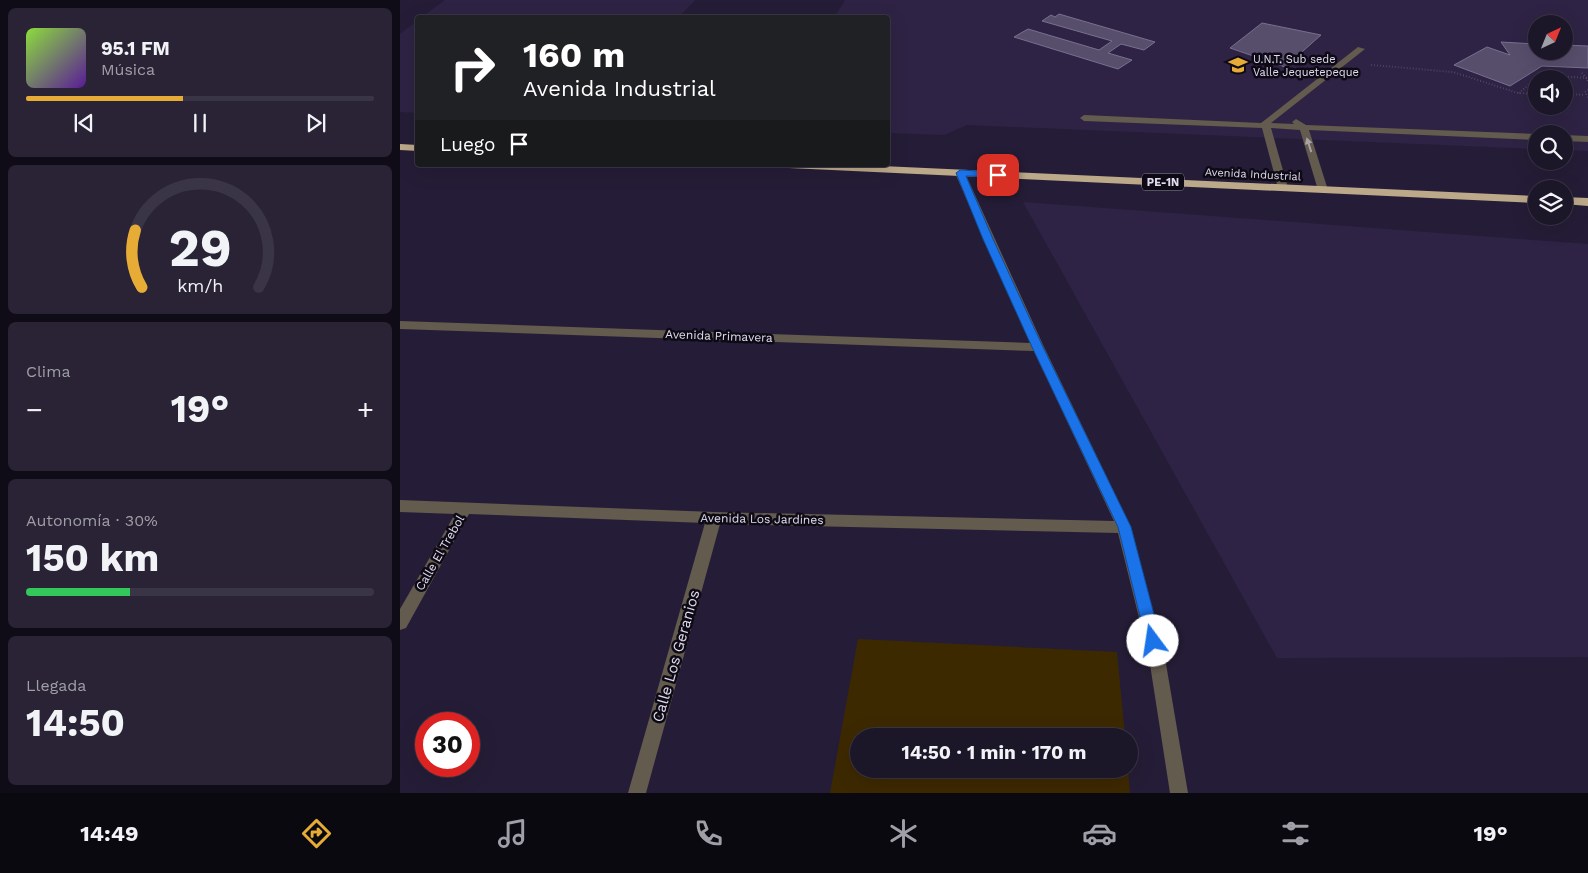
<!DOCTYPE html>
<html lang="es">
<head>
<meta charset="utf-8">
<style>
	body { margin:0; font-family:"Work Sans",sans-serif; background:#292335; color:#f1f3f6; height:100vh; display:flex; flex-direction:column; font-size:19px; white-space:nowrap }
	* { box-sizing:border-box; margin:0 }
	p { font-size:16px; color:#a09fa8 }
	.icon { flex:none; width:28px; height:28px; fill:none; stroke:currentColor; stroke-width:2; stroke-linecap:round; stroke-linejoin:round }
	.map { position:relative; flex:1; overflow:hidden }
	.side { display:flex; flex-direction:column; gap:8px; padding:8px; background:#0f0c17; width:400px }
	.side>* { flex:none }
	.banner { position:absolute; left:15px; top:15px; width:475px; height:152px; border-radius:5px; box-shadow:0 5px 20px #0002,0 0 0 1px #3a3546; background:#202124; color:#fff; overflow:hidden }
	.needle { width:32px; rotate:43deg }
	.buttons { position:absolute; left:1128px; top:15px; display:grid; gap:10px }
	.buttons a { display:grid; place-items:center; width:45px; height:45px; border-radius:50%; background:#1c1629; box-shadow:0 5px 20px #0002,0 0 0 1px #3a3546; font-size:25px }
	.speed { position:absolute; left:15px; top:712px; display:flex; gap:10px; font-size:25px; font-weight:700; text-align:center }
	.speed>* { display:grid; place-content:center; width:65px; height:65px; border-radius:50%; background:#1c1629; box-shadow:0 5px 20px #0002,0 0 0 1px #3a3546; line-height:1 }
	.speed .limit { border:8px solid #d22; background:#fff; color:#111 }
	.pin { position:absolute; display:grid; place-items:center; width:42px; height:42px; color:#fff; margin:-21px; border-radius:10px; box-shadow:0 2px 8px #0006 }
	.me { position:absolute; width:55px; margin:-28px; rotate:346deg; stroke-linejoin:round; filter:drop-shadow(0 0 4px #0008) }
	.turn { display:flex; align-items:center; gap:18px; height:105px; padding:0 25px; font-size:22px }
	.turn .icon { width:65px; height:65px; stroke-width:2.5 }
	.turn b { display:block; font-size:35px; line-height:42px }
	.then { display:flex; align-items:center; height:48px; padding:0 25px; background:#0003; gap:10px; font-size:19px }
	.big { font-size:38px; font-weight:700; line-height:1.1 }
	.side .tile { flex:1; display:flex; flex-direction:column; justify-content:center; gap:8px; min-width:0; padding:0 18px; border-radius:8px; background:#292335 }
	.side .dial { align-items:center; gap:0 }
	.dial svg { height:130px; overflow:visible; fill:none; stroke:#3a3546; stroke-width:7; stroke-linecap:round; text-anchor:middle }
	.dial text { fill:#f1f3f6; stroke:none }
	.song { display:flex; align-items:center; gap:15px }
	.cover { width:60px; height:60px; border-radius:8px; background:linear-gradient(135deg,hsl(90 70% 55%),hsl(270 70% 35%)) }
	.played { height:5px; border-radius:2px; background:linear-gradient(90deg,#e6ac36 45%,#3a3546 45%) }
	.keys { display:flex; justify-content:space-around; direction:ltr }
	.heat { display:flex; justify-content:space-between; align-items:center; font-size:28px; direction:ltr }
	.charge { height:8px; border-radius:4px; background:linear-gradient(90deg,#34c759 30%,#3a3546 0) }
	.trip { position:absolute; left:450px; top:728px; width:288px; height:50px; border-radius:25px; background:#1c1629; box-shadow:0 5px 20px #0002,0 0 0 1px #3a3546; font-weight:700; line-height:50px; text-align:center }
	.tab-bar { display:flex; height:80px; justify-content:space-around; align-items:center; background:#0b0910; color:#a09fa8 }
	.tab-bar .icon { width:35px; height:35px }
	.tab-bar .active { color:#e6ac36 }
	.tab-bar b { font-size:22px; color:#f1f3f6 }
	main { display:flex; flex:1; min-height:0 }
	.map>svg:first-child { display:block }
	.built { fill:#2e2344; fill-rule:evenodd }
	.green { fill:#3d2900 }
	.building { fill:#574e6c; stroke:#796f8f }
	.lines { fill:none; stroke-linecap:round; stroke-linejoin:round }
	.path { stroke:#686178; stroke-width:2; stroke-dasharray:0.5 2.5; stroke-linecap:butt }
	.lane { fill:#635b4e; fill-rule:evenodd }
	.street { fill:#635b4e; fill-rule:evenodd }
	.highway { fill:#bca989; fill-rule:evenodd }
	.oneway { fill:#a8a1a5 }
	.route { fill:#1a73e8; stroke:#114b97 }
	.labels { text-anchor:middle; stroke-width:5; stroke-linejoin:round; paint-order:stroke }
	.far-poi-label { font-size:11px; fill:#e0dbed; stroke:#0d0a15; text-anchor:start }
	.far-street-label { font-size:11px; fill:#e0dbed; stroke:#0d0a15 }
	.shield { fill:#0d0a15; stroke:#a19cac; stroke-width:1 }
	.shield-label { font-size:11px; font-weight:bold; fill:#e0dbed }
	.street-label { font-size:12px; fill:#e0dbed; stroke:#0d0a15 }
	.near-street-label { font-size:15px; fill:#e0dbed; stroke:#0d0a15 }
</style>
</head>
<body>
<main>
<section class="side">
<div class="tile">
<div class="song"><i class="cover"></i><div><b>95.1 FM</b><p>Música</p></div></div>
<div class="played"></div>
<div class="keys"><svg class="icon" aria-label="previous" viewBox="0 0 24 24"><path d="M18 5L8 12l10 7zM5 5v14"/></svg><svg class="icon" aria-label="pause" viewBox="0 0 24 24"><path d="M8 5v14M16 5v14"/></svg><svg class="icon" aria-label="next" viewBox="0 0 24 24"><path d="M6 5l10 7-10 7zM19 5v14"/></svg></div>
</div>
<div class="tile dial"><svg viewBox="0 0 100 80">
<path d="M14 69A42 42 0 1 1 86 69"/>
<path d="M14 69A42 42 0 0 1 10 34" stroke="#e6ac36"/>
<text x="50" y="56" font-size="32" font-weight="700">29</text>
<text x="50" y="72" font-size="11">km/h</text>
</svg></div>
<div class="tile"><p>Clima</p>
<div class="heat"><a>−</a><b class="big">19°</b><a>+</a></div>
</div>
<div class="tile"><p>Autonomía · 30%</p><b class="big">150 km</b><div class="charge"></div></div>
<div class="tile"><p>Llegada</p><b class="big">14:50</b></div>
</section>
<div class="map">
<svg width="1188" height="793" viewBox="0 0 1188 793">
	<rect width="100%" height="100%" fill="#251d37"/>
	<path class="built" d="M45,0h250l-16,17h-257z
		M445,0h743v151l-24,-1v-16h-28v15l-569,-24 -23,10 -56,-2v-115h-54zM1136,24h28v27h-28zM1136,79h28v27h-28z
		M17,21v92l-17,-1v-78z
		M623,202l565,42v413l-311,1z"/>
	<path class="green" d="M458,639l259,13 8,84h-266v33h269l2,24h-300z"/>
	<path class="building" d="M659,14l96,28 -11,8 -23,-6 -13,9 24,7 -14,9 -104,-32 14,-8 71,21 13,-9 -70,-20 9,-6 4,2z
		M862,23l59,12 -36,32 -55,-19z
		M1101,42l35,2v7h28v-6l24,1v22l-46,-2 -32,20 -56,-21 33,-18 23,8z"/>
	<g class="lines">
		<path class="path" d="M971,65l82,7 65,21 18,1
			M1182,73l6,8
			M1137,79l5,-4 46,3
			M1188,90l-3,2 3,5
			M1119,93l17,-14
			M1164,94l21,1"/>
		<path class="lane" d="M958,47l7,2 -94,74 23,1 -2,-2 4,-3 10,6 230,9v6l-227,-10 19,60 -5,3 -5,-3 -18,-60 -29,-2 17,60 -5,3 -5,-3 -16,-60 -178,-7 -4,-3 4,-3 177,8z
			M1164,135l24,1v6l-24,-1z"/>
		<path class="street" d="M560,170l5,3 79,174 87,180 34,131 23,135h-18l-21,-135 -31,-125 -398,-9 -74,269h-18l77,-270 -236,-9 -63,114 -6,2v-21l55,-95 -55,-2v-12l314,12 400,9 -80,-170 -634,-22v-8l630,22 -75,-170z"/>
		<path class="highway" d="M0,144l18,1v6l-18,-1z
			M383,165h77l676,31v7l-747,-35z
			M1164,197l24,1v8l-24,-2z"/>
	</g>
	<defs><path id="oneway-solid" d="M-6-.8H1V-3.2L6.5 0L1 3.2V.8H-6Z" transform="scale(1.25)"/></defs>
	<use class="oneway" href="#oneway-solid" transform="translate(909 145) rotate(-108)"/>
	<path class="route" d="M560,170l38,2 5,3 -5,2 -32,-1 27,63 50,108 88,180 30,114 -2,5 -6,2 -5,-2 -2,-5 -28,-114 -86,-180 -49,-108 -27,-66z"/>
	<defs>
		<g id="university-bare" transform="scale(1.5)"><path d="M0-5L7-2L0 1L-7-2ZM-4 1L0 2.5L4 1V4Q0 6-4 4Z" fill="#e6ac36" stroke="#0d0a15" stroke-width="2.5" paint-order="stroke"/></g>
	</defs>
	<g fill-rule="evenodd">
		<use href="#university-bare" x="838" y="65"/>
	</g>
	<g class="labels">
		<g class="far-poi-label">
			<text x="853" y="63">U.N.T. Sub sede<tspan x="853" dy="13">Valle Jequetepeque</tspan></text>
		</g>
		<g class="far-street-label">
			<text transform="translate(853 174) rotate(3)" y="4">Avenida Industrial</text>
		</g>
		<rect class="shield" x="742" y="173.5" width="42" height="17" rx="4"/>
		<g class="shield-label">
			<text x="763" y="186">PE-1N</text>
		</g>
		<g class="street-label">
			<text transform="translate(319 336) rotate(2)" y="4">Avenida Primavera</text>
			<text transform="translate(362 519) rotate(1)" y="4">Avenida Los Jardines</text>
			<text transform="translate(40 553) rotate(-60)" y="4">Calle El Trebol</text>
		</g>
		<g class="near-street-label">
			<text transform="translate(276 656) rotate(-74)" y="5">Calle Los Geranios</text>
		</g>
	</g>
</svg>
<div class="buttons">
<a><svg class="needle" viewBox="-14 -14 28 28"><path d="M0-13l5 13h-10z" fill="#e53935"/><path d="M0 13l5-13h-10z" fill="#a09fa8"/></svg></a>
<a><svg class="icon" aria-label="sound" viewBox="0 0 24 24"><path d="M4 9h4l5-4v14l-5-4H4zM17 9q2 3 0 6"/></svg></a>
<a><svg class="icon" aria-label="search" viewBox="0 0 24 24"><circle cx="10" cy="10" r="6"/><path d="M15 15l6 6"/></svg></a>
<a><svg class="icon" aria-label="layers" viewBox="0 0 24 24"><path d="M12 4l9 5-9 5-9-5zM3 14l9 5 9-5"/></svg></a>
</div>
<div class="speed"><div class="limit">30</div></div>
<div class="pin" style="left:598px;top:175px;background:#d93025"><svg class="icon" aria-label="arrive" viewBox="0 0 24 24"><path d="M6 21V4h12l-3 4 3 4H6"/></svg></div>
<svg class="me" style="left:753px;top:641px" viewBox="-20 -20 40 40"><circle r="19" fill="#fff"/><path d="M0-13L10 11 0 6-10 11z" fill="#1a73e8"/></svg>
<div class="trip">14:50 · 1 min · 170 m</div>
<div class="banner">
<div class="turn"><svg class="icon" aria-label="right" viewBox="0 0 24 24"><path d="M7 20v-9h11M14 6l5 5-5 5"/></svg><div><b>160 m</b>Avenida Industrial</div></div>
<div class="then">Luego<svg class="icon" aria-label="arrive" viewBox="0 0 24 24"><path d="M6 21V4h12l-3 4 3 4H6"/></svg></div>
</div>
</div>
</main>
<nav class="tab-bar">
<b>14:49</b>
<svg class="icon active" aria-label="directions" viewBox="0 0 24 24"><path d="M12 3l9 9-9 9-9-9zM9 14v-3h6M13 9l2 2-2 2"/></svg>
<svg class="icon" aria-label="music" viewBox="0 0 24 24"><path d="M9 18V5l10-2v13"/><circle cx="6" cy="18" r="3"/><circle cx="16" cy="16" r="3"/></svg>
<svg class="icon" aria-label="phone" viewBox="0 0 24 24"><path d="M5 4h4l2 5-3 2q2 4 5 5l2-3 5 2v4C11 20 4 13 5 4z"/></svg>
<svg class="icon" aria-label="climate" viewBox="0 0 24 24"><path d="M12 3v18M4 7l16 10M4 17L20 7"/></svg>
<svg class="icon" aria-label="car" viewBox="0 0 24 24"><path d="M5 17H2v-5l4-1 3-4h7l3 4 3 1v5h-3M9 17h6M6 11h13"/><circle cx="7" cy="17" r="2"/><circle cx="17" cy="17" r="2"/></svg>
<svg class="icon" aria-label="filters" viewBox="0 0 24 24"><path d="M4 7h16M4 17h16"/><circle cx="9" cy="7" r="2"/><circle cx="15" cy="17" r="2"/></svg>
<b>19°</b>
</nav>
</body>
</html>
